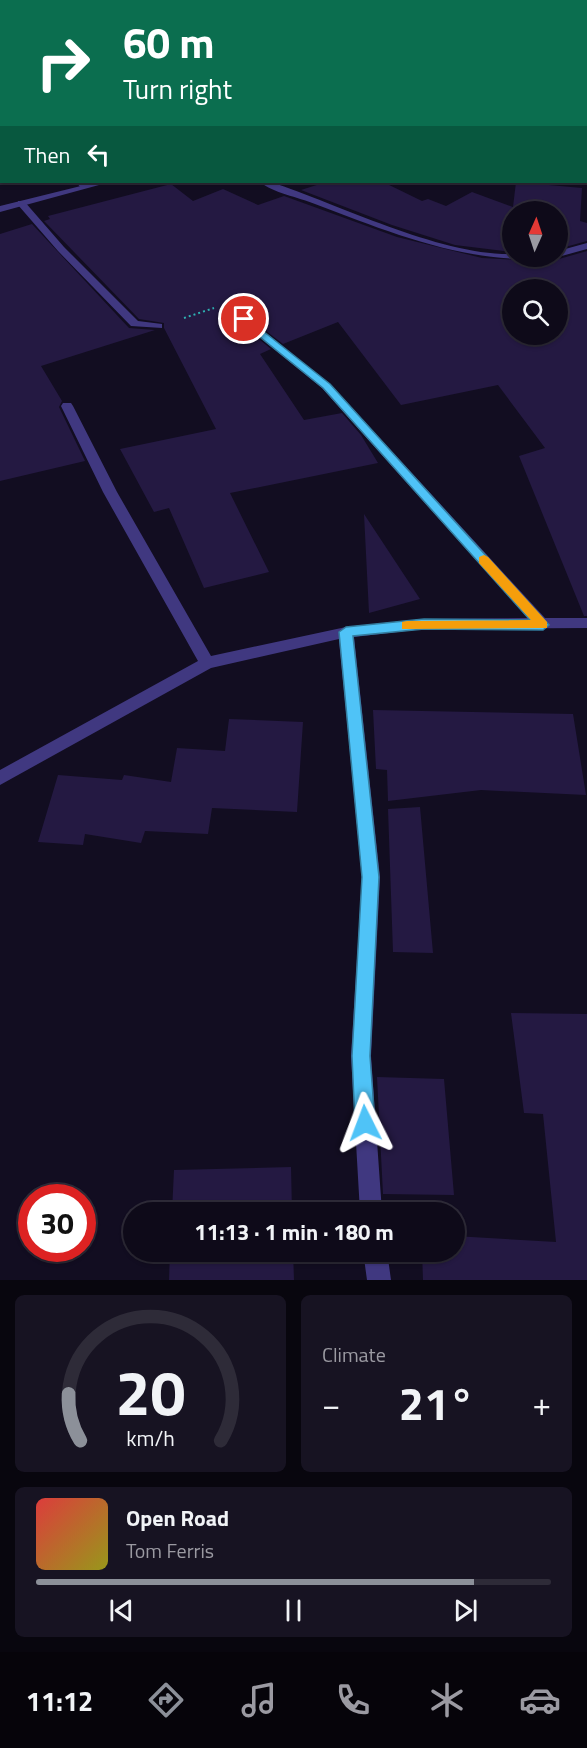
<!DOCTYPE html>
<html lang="en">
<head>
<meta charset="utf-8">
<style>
	body { margin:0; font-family:"Titillium Web",sans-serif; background:#171322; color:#f1f3f6; height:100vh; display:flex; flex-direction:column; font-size:22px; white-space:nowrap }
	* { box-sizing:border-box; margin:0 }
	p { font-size:20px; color:#9b9aa2 }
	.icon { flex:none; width:33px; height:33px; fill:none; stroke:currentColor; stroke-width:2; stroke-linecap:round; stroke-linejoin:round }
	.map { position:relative; height:1280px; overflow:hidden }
	.side { display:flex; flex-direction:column; gap:15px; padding:15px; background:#08060e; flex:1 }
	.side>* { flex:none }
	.banner { position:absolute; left:0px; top:0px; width:588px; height:183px; box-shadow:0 2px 4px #0004,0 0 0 2px #2e2b38; background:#0b6e4f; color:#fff; overflow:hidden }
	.needle { width:39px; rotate:3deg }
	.tools { position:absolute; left:502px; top:201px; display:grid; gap:12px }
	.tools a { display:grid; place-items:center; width:66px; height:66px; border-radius:50%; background:#0e0a19; box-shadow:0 2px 4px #0004,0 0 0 2px #2e2b38; font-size:30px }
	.speed { position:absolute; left:18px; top:1184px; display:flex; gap:12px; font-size:30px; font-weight:700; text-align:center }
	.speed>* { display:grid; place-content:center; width:78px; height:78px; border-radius:50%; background:#0e0a19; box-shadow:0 2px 4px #0004,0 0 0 2px #2e2b38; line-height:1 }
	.speed .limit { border:9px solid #d22; background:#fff; color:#111 }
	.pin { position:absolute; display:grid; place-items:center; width:51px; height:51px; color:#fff; margin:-26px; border:3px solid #fff; border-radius:50%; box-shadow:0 2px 6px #0007 }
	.me { position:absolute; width:66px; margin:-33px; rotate:357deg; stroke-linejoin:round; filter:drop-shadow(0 0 4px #0008) }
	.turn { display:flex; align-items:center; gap:21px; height:126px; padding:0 24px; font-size:27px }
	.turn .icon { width:78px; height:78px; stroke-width:2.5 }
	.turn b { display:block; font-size:42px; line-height:51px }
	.then { display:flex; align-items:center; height:57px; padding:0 24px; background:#0003; gap:12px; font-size:22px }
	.big { font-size:45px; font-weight:700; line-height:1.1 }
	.side .widget { flex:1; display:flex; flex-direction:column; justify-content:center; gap:9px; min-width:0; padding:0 21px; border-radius:9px; background:#171322 }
	.side .dial { align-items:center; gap:0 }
	.dial svg { height:156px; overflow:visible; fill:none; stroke:#2e2b38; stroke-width:7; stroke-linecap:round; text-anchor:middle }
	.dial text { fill:#f1f3f6; stroke:none }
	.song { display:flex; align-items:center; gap:18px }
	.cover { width:72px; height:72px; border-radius:9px; background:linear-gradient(135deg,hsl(0 70% 55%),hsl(60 70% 35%)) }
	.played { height:6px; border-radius:3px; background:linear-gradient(90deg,#8c9099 85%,#2e2b38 85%) }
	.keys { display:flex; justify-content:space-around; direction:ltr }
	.heat { display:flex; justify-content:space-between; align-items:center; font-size:33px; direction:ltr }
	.side .tiles { flex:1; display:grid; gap:15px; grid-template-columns:1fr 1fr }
	.widget:last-child { grid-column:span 2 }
	.trip { position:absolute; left:123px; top:1202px; width:342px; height:60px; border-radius:30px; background:#0e0a19; box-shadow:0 2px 4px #0004,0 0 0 2px #2e2b38; font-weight:700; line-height:60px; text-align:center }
	.tab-bar { display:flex; height:96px; justify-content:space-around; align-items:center; background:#06040a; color:#9b9aa2 }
	.tab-bar .icon { width:42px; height:42px }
	.tab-bar .selected { color:#8c9099 }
	.tab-bar b { font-size:27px; color:#f1f3f6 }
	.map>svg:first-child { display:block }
	.building { fill:#241942; fill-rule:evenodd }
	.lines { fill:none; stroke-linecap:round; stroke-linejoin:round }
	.path { stroke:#2eb1b2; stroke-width:2; stroke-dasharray:2 3; stroke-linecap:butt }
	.minor { fill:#403880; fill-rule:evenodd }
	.tertiary { fill:#403880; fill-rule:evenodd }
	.route { fill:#4fc3f7; stroke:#337fa1; stroke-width:1.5 }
	.slow { fill:#f59e0b }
</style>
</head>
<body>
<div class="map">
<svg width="587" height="1280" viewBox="0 0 587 1280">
	<rect width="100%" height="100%" fill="#120d21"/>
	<path class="building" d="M326,182h57l39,19 6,-2 18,7 26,-14 41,15 3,-25 66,6 -2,33 7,2v18l-29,8v-37h-45v40l-58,-7 -63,-20 -91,-35z
		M171,184l22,17 30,-12 35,16 26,-9 113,41 85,21 59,3 7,-5 11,3 28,-8v365h-3l-65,-160 26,-8 -47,-63 -97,20 -63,-83 -55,22 -39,-30 -7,4 1,4 33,27 -11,5 44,66 38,-7 19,22 17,28 -148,30 39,79 -65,16 -35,-80 -15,4 -34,-63 96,-20 -52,-101v-5l-25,-4 -95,-98 6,-2 -2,-3zM513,290h45v44h-45z
		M32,224l97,104 26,2 -114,36 21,35 -3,6 26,54 -85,20v-247z
		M364,514l56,85 -51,14z
		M373,710l200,4 13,81 -105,-5 -93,11 -1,-31 -11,-1z
		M229,719l74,3 -6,90 -85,-4 -4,26 -63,-3 -4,12 -56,-9 -2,11 -45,-3 20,-67 64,5 2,-5 47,7 6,-34 48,3z
		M420,807l13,146 -40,-1 -5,-143z
		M511,1013l76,1v266h-164l-1,-29h32v-15l102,6 -13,-128 -19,-1z
		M377,1077l67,2 10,116 -71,-1z
		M291,1167l1,45h-120l2,-42z
		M170,1251h123l1,29h-125z"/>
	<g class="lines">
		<path class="path" d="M184,318l30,-10"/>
		<path class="minor" d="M26,0h6l1,2h-7z
			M0,12h2v4h-2z
			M0,24h2l-2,5z
			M586,103h1v5h-1z
			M0,116h2v4h-2z
			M0,150h2v6h-2z
			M76,182h9l4,4 -8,2z
			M18,201h6l40,46 74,74 24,3v4l-31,-2 -73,-75 -40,-46z
			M244,316l86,68 215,234h42v10l-163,1 -70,8 26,240 -9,179 11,156h-22l-9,-156 11,-179 -23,-238 -128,29 -211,117v-15l198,-109 -95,-169 -42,-86 2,-3h8l2,3 44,86 94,164 135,-29 78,-8 104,-1 -206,-230 -82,-67 -1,-2z
			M363,1251h24l4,29h-24z"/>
		<path class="tertiary" d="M97,182h13l-110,30v-6z
			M260,182h11c69,23 170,74 242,72v2h33l-5,3c-80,3 -152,-27 -226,-55 -17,-7 -42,-11 -55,-22z
			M587,243v6l-29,8 -2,-1 2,-5z"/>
	</g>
	<path class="route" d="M244,316l86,68 219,241 -6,5 -119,-1 -71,7 26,241 -9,179 5,67 -3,7 -7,3 -7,-3 -3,-7 -3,-67 10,-179 -23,-245 7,-5 78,-8 106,1 -207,-232 -83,-67 -1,-2z"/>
	<path class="slow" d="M484,555l4,2 59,65v6l-145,1v-7l5,-1 124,-1 -52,-57v-6z"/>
</svg>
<div class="tools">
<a><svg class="needle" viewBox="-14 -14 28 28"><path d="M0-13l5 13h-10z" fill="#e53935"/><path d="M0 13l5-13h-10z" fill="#9b9aa2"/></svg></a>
<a><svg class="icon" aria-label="search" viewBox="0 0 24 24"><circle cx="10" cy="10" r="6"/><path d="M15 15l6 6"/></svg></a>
</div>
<div class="speed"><div class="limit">30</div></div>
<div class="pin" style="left:244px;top:319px;background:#d93025"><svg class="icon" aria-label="arrive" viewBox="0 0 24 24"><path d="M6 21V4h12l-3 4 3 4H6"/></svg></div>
<svg class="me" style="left:365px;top:1123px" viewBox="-20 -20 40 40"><path d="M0-17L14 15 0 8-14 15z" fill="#4fc3f7" stroke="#fff" stroke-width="4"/></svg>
<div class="trip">11:13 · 1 min · 180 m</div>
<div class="banner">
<div class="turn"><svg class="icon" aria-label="right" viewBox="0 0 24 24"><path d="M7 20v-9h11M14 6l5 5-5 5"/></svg><div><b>60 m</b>Turn right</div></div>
<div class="then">Then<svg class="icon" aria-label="left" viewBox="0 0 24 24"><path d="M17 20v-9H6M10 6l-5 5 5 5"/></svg></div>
</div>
</div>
<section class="side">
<div class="tiles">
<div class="widget dial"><svg viewBox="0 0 100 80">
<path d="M14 69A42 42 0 1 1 86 69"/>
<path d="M14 69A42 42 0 0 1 8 45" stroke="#8c9099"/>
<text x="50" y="56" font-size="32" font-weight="700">20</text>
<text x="50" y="72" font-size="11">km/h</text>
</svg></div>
<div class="widget"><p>Climate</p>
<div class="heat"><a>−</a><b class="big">21°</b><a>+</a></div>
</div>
<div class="widget">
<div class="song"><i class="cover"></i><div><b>Open Road</b><p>Tom Ferris</p></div></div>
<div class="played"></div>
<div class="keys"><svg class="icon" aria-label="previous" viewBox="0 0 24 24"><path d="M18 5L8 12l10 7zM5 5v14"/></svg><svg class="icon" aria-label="pause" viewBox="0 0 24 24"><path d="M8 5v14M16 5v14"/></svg><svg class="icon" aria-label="next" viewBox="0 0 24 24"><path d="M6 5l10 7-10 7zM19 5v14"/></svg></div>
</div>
</div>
</section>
<nav class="tab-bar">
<b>11:12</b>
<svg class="icon selected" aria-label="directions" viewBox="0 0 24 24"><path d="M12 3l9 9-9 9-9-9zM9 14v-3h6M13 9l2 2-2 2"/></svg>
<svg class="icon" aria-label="music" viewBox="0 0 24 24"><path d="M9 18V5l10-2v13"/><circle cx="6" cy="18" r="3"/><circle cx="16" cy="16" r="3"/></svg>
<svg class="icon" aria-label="phone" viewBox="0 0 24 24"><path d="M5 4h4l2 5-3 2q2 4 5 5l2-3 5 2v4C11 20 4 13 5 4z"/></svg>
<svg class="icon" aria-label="climate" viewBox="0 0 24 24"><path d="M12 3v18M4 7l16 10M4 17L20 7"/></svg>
<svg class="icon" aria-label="car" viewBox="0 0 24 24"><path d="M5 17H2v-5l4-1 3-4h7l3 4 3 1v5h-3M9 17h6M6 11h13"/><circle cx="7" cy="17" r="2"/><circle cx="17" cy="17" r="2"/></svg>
</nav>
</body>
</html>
